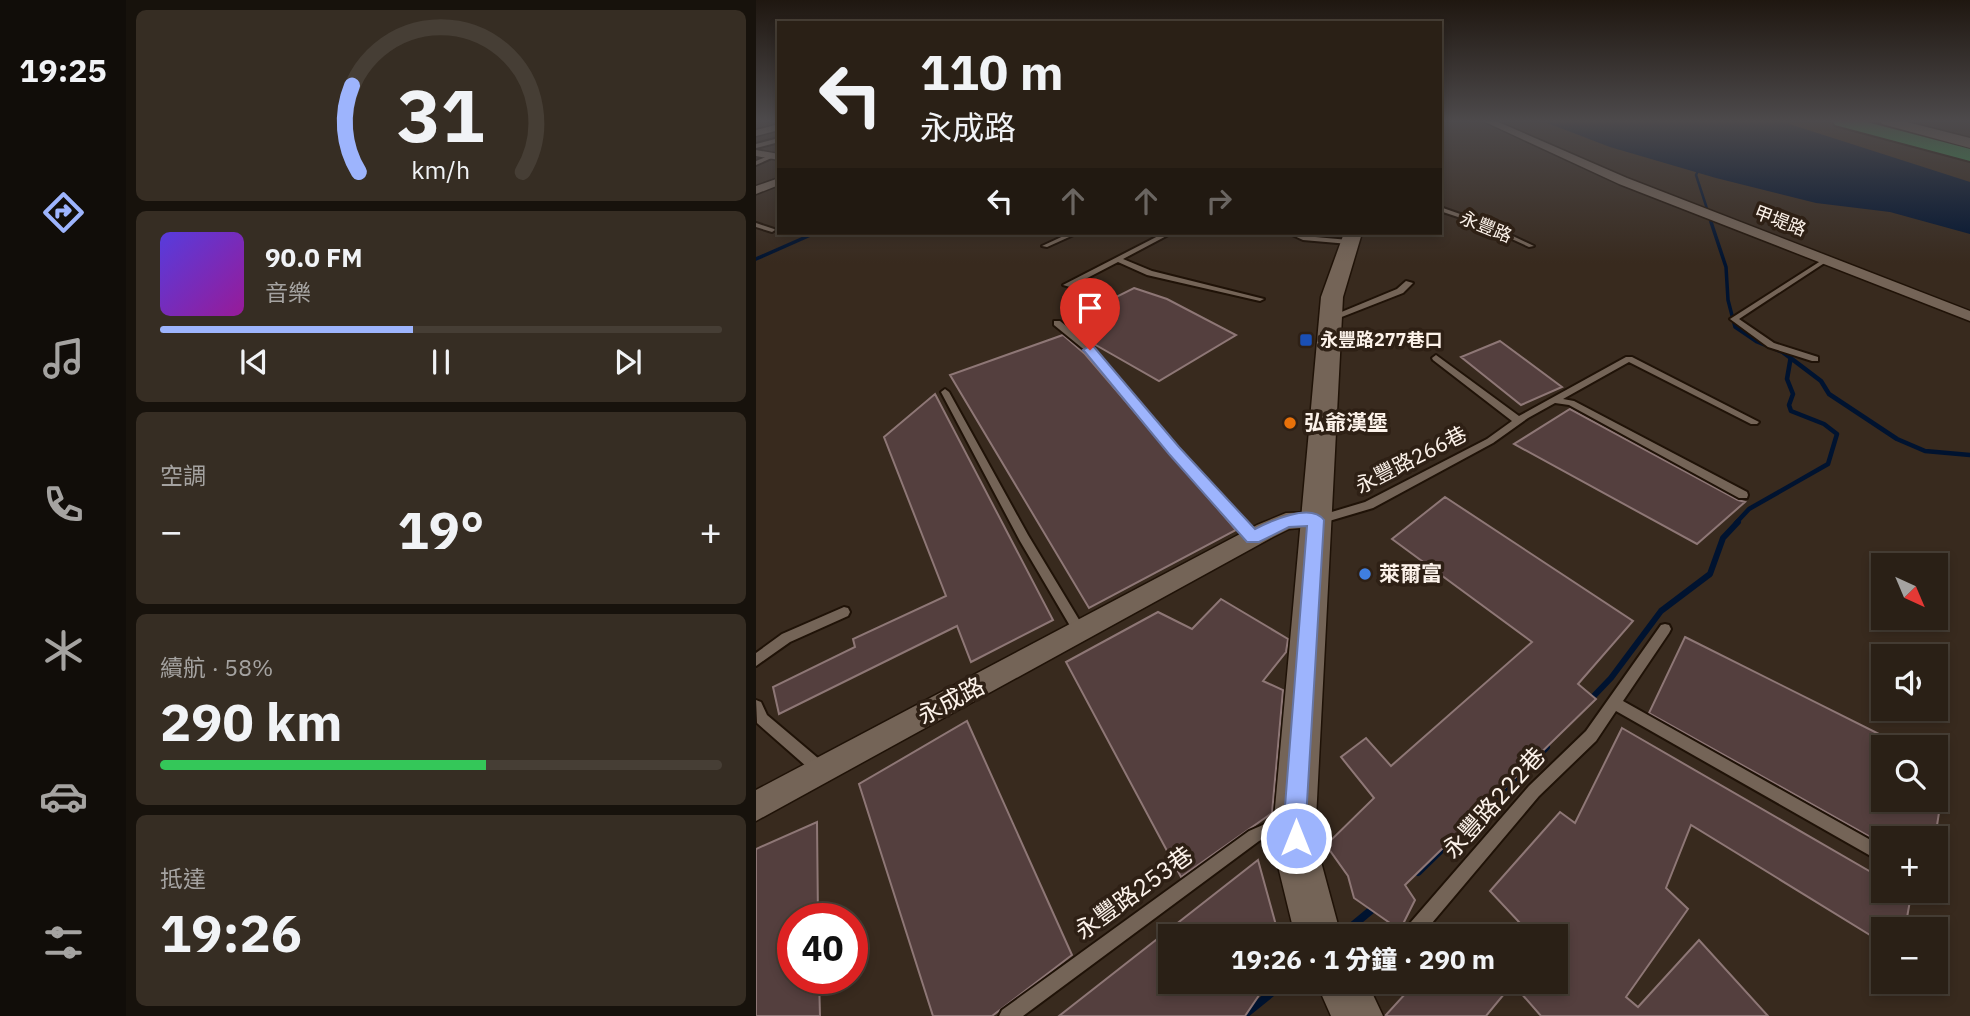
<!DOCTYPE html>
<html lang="zh-TW">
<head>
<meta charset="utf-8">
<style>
	body { margin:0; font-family:"IBM Plex Sans","Noto Sans TC",sans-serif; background:#362d23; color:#f1f3f6; height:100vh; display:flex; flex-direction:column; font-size:26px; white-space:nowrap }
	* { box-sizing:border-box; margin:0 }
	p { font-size:23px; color:#a5a3a1 }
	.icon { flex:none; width:38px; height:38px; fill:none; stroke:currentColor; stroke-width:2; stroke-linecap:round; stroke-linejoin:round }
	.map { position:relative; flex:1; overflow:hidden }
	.details { display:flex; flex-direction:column; gap:10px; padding:10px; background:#17120c; width:630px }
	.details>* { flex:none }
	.top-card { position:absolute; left:21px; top:21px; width:665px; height:214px; border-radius:0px; box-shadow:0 4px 10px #0003,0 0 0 2px #463e35; background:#2a2016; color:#f1f3f6; overflow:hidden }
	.needle { width:46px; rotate:136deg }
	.buttons { position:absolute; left:1115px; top:553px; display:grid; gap:14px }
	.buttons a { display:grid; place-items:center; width:77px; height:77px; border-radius:0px; background:#2a2016; box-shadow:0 4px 10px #0003,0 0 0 2px #463e35; font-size:35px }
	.speed { position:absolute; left:21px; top:903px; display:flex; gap:14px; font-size:35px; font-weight:700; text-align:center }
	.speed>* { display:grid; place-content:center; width:91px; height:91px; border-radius:50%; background:#2a2016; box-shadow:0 4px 10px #0003,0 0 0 2px #463e35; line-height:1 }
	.speed .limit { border:10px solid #d22; background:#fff; color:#111 }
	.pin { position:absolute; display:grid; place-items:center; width:60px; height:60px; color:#fff; margin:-72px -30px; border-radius:50% 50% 50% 0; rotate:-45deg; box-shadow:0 0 7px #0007 }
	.pin .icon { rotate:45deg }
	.me { position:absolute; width:77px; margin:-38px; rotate:0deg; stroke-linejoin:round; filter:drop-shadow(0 0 5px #0008) }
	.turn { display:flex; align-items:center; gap:24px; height:147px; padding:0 28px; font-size:32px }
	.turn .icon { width:91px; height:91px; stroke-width:2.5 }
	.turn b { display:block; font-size:49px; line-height:60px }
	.lanes { display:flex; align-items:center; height:66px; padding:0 28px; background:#0003; justify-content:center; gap:35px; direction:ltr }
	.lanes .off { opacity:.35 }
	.big { font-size:52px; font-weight:800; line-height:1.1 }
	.details .widget { flex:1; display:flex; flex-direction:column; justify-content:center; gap:10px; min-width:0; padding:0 24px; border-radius:10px; background:#362d23 }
	.details .dial { align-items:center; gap:0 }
	.dial svg { height:182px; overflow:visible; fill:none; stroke:#463e35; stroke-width:7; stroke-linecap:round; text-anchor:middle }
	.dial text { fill:#f1f3f6; stroke:none }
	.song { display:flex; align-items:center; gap:21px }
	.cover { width:84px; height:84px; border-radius:10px; background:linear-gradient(135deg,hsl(250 70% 55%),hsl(300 70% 35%)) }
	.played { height:7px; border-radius:4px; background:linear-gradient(90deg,#9db4fd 45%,#463e35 45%) }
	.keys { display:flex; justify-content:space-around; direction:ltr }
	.heat { display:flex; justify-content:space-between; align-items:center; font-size:38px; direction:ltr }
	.charge { height:10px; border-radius:5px; background:linear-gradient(90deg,#34c759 58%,#463e35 0) }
	.trip { position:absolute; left:402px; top:924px; width:410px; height:70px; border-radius:0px; background:#2a2016; box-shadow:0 4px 10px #0003,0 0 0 2px #463e35; font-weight:800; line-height:70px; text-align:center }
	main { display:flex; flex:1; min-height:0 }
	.dock { display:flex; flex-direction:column; width:126px; justify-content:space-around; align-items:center; background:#110d09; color:#a5a3a1 }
	.dock .icon { width:49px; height:49px }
	.dock .on { color:#9db4fd }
	.dock b { font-size:32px; color:#f1f3f6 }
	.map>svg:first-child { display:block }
	.water { fill:#001330 }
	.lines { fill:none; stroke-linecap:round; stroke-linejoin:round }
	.stream-far4 { stroke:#001330; stroke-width:2.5 }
	.stream-far3 { stroke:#001330; stroke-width:3.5 }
	.stream-far2 { stroke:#001330; stroke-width:4.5 }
	.stream-far1 { stroke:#001330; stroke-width:6 }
	.stream { stroke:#001330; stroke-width:8 }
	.building { fill:#543f3e; stroke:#8e7776; stroke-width:2 }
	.lane-casing { stroke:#1f1207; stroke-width:4 }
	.street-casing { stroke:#1f1207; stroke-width:3 }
	.secondary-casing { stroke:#1f1207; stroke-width:3 }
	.highway-casing { stroke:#1f1207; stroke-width:4 }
	.lane { fill:#746457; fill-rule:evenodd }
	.street { fill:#746457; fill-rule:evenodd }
	.secondary { fill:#746457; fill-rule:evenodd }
	.highway { fill:#34994f; fill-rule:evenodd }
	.route { fill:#9db4fd; stroke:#6675a4; stroke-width:2 }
	.transit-dot { fill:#1a4fb4; stroke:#2e2015; stroke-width:2.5 }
	.food-dot { fill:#e8710a; stroke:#2e2015; stroke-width:2.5 }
	.shop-dot { fill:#3f7fe0; stroke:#2e2015; stroke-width:2.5 }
	.labels { text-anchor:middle; stroke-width:7; stroke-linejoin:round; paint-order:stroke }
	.far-street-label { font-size:18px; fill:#fcf2ea; stroke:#2e2015 }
	.far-poi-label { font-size:18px; font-weight:bold; fill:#fcf2ea; stroke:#2e2015; text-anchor:start }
	.poi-label { font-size:21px; font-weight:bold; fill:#fcf2ea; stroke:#2e2015; text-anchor:start }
	.street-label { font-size:21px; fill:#fcf2ea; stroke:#2e2015 }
	.near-street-label { font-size:24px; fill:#fcf2ea; stroke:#2e2015 }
</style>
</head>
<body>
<main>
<nav class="dock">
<b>19:25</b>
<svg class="icon on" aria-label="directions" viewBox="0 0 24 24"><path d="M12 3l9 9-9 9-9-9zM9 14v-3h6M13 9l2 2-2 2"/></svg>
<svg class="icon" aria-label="music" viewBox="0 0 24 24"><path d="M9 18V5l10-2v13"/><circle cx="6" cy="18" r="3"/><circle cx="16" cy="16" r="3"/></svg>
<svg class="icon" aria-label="phone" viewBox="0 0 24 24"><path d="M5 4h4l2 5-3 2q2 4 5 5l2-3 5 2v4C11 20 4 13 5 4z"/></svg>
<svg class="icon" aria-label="climate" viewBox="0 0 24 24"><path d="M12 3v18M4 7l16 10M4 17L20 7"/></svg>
<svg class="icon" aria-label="car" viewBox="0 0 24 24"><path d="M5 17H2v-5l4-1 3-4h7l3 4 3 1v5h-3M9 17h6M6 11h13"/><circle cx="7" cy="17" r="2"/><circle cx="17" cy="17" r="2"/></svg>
<svg class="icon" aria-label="filters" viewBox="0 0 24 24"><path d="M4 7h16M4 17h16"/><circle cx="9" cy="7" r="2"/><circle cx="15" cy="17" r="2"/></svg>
</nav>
<section class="details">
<div class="widget dial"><svg viewBox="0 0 100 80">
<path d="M14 69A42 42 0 1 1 86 69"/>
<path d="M14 69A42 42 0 0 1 11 31" stroke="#9db4fd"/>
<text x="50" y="56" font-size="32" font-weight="700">31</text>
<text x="50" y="72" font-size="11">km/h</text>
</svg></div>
<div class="widget">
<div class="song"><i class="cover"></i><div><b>90.0 FM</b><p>音樂</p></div></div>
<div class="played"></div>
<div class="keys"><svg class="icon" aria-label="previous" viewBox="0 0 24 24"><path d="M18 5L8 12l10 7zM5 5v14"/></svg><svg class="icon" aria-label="pause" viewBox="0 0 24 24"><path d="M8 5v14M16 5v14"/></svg><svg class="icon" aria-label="next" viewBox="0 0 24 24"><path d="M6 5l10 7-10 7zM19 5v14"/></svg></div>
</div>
<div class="widget"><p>空調</p>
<div class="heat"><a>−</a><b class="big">19°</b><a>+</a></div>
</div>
<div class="widget"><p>續航 · 58%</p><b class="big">290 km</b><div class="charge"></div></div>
<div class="widget"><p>抵達</p><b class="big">19:26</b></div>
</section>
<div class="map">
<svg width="1214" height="1016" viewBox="0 0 1214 1016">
	<rect width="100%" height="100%" fill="#382a1e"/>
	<path class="water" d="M786,121h238l190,61v52l-80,-22 -74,-9 -100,-25 -106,-31z"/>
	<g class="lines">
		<path class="stream-far4" d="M944,167l-4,8 16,49"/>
		<path class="stream-far3" d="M955,222l15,45 2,33 7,27 22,15 32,13
			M0,259l59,-26"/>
		<path class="stream-far2" d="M1028,353l37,28 8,13 68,45 28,12 45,4
			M980,523l13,-14 79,-45 9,-30 -13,-10 -33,-13 -2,-6 4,-11 -6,-15 4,-23"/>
		<path class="stream-far1" d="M833,701l22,-23 50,-67 49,-37 13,-36 15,-16"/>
		<path class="stream" d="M662,872l128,-125
			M584,936l35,-29
			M487,1016l42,-34"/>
	</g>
	<path class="building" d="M378,288l33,11 69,36 -77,46 -72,-41 -11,-9 8,-3 -14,-8z
		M307,335l22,19 151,176 -147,78 -139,-233z
		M744,341l62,46 -41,18 -60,-48z
		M179,394l118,226 -82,42 -14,-36 -178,88 -6,-27 82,-40 -2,-8 93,-43 -62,-159z
		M814,409l168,91 7,2 -48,42 -183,-100z
		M689,497l188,124 -55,63 18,15 -191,186 10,15 -15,30 -46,-32 -6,-22 -22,-31 48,-47 -33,-41 25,-19 25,28 141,-124 -140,-103z
		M465,599l67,40 -2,13 -23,29 20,9 -11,123 -91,64 -115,-215 92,-50 34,17z
		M929,637l220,110h-22v53h58l-6,38h-52v6l-234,-131z
		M211,721l105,234 -80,61h-59l-74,-232z
		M866,728l261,151v12h21l7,4 -6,34h-22v14l-192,-118 -25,63 22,21 -62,88 12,10 61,-67 69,76h-227l-21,-24 9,-10h27v-46h-24l-42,-45 70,-79 15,11z
		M61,822l1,97h-25v59h26l1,38h-64v-167z
		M502,860l21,76h-108v46h97l-23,34h-186z
		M660,982h98l-28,34h-101z"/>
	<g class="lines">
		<g class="lane-casing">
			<path id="lane" d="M23,138v4l-23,6v-4z
				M15,155l5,1 -20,9v-4z
				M684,207l43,15 51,24 -5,1 -50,-23 -39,-13z
				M0,223l18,6 1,1 -3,2 -16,-5z
				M314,233h8l-31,14 -5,-1z
				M408,233h8l-49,26 29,12 112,28 -4,2 -113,-26 -29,-13 -48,25 -7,-2z
				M532,233h8l8,3 45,4 3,2 -3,2 -46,-4z
				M1071,257l2,1v2l-90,59 35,24 44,14v4h-6l-44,-14 -38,-28z
				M650,281l7,2 -10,10 -69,27h-6l-1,-2 70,-29z
				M298,321h6l33,27 84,101 80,86 1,3 -1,3h-8l-78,-88 -84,-101 -33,-27z
				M680,355l83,61 107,-59h6l127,65 -2,2h-6l-122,-62 -66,37 11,2 173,91 1,3 -1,3h-8l-170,-93 -14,-2 -27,15 -35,25 -120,65 -54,16 -4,-1 -1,-3 1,-3 50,-15 122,-63 25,-18 -79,-61 -1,-2z
				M189,389l4,3 79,143 56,93 2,4 -2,4 -4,1 -4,-1 -56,-95 -79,-149z
				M88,607l4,1 2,4 -2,4 -58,26 -34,24v-13l26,-19z
				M909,624l4,1 2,4 -2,4 -46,68 260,146v16l-267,-152 -20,30 -57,55 -118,140h-19l2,-6 125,-144 57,-55 75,-106z
				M0,700l5,2 6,13 58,49 2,5 -2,5 -5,2 -5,-2 -58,-51z
				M530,815l5,2 2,5 -2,5 -32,14 -236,175h-24l3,-6 247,-179z"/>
		</g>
		<g class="street-casing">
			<path id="street" d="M727,121h13l131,57 343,133v10l-351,-137z
				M23,124v6l-23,6v-6z
				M0,150l23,4v6l-23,-4z
				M23,178v7l-23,9v-8z
				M560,512l8,2 3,6 -3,6 -35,3 -16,8 -517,284v-31l501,-265 29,-12z"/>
		</g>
		<g class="secondary-casing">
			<path id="secondary" d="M1124,121h23l67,17v10l-88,-24z
				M588,233h18l-19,64 -27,522 4,39 21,78h-46l-19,-78 -2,-39 47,-522z
				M560,982h51l16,34h-52z"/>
		</g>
		<g class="highway-casing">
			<path id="highway" d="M1077,121h30l107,28v12l-135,-36z"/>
		</g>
		<use href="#lane" class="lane"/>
		<use href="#street" class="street"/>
		<use href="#secondary" class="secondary"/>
		<use href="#highway" class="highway"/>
	</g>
	<linearGradient id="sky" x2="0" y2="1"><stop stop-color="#1f1710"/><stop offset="0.46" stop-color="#4d4a4c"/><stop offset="1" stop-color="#4d4a4c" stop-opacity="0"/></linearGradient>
	<rect width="1214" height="263" fill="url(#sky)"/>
	<path class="route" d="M334,346l4,1 85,100 76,82c16,-8 56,-27 69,-9l-18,299 2,19 -4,8 -8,4 -8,-4 -4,-27 23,-293 -18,1 -30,15h-12l-78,-88 -84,-102 -2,-2z"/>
	<rect class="transit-dot" x="543" y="333" width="14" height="14" rx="3.5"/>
	<circle class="food-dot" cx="534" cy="423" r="7"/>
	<circle class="shop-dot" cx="609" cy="574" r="7"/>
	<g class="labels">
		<g class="far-street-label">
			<text transform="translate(1024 221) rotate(21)" y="6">甲堤路</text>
			<text transform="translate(730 227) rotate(22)" y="6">永豐路</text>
		</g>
		<g class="far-poi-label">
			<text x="564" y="346">永豐路277巷口</text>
		</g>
		<g class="poi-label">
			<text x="548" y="430">弘爺漢堡</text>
			<text x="623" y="581">萊爾富</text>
		</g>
		<g class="street-label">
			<text transform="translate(655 460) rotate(-27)" y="7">永豐路266巷</text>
		</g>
		<g class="near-street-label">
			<text transform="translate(195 701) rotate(-28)" y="8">永成路</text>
			<text transform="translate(738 803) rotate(-48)" y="8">永豐路222巷</text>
			<text transform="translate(378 893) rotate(-36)" y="8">永豐路253巷</text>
		</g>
	</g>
</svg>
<div class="buttons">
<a><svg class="needle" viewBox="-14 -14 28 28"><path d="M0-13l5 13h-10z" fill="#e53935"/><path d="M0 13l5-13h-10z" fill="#a5a3a1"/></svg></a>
<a><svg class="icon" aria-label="sound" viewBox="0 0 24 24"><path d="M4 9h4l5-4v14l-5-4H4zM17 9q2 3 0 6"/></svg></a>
<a><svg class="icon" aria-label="search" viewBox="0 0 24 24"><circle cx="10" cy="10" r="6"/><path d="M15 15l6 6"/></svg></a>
<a>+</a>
<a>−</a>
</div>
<div class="speed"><div class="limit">40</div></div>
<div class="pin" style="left:334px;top:350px;background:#d93025"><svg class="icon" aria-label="arrive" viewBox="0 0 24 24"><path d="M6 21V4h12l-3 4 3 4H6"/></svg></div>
<svg class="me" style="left:540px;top:838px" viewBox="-20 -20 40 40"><circle r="17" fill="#9db4fd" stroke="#fff" stroke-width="3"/><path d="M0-11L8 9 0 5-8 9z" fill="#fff"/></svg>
<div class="trip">19:26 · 1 分鐘 · 290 m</div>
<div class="top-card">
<div class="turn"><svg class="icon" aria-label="left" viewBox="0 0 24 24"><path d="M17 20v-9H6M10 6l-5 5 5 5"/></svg><div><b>110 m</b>永成路</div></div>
<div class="lanes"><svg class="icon" aria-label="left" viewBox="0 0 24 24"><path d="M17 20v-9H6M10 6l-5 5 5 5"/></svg><svg class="icon off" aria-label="ahead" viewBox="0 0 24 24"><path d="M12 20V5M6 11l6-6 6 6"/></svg><svg class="icon off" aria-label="ahead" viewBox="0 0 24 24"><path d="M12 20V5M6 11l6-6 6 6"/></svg><svg class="icon off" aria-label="right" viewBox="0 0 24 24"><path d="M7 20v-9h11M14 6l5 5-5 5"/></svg></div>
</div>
</div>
</main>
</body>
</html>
